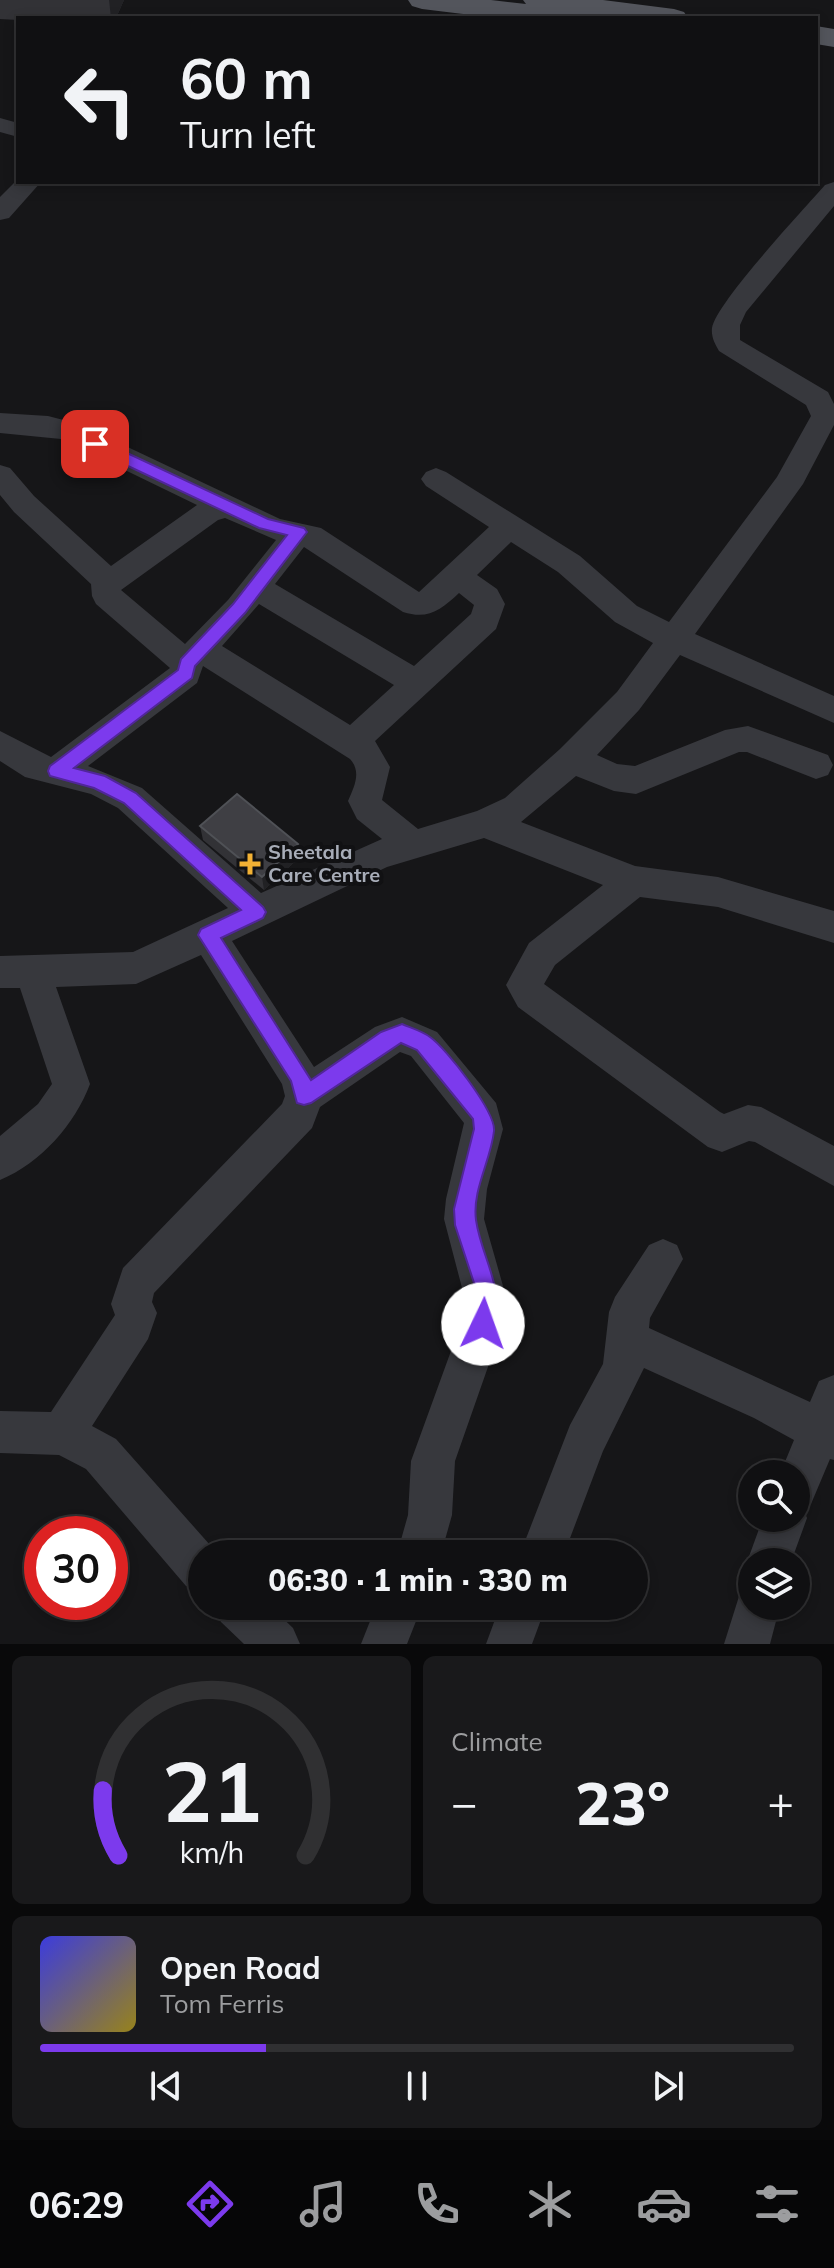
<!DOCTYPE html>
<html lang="en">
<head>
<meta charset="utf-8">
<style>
	body { margin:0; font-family:Mulish,sans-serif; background:#19191b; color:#f1f3f6; height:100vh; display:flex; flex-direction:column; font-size:30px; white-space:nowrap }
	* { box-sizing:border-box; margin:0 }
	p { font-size:26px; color:#9c9d9f }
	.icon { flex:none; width:44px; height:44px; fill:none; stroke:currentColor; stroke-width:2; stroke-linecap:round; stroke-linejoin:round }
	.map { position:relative; height:1644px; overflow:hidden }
	.panel { display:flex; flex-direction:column; gap:12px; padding:12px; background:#09090a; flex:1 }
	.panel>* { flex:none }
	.guide { position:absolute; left:16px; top:16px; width:802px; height:168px; border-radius:0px; box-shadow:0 4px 12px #0003,0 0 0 2px #303032; background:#101012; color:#f1f3f6; overflow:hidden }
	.fabs { position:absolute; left:738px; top:1460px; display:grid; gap:16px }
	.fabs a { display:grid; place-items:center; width:72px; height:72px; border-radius:50%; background:#101012; box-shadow:0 4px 12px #0003,0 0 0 2px #303032; font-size:40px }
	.speed { position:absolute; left:24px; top:1516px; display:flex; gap:16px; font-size:40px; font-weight:700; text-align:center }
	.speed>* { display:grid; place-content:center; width:104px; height:104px; border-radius:50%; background:#101012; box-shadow:0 4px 12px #0003,0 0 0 2px #303032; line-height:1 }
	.speed .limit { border:12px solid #d22; background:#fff; color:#111 }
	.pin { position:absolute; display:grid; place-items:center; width:68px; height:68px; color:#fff; margin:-34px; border-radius:16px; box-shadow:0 4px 12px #0006 }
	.me { position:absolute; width:88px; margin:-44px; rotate:3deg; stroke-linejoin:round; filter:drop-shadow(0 0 6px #0008) }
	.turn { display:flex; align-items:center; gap:28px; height:168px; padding:0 32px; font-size:36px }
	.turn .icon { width:104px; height:104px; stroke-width:2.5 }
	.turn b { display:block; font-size:56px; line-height:68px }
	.big { font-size:60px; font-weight:800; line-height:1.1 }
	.panel .widget { flex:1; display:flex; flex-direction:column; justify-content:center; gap:12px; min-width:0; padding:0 28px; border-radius:12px; background:#19191b }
	.panel .dial { align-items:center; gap:0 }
	.dial svg { height:208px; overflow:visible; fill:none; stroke:#303032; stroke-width:7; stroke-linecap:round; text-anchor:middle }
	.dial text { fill:#f1f3f6; stroke:none }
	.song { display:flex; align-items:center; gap:24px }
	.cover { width:96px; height:96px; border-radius:12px; background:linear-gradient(135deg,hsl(240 70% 55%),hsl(50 70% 35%)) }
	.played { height:8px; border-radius:4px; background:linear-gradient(90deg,#7c3aed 30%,#303032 30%) }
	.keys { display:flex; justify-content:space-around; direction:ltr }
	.heat { display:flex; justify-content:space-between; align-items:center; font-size:44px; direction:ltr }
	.panel .tiles { flex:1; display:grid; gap:12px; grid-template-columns:1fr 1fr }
	.widget:last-child { grid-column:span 2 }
	.trip { position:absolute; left:188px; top:1540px; width:460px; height:80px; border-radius:40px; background:#101012; box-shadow:0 4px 12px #0003,0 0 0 2px #303032; font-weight:800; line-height:80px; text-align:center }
	.tabs { display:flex; height:128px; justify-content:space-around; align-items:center; background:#060607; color:#9c9d9f }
	.tabs .icon { width:56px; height:56px }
	.tabs .current { color:#7c3aed }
	.tabs b { font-size:36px; color:#f1f3f6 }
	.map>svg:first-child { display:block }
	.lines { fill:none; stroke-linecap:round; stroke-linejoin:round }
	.minor { fill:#37383d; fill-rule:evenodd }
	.primary { fill:#53555c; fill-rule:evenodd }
	.wall { fill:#323236 }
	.shaded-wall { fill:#212124 }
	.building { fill:#3f3f44; stroke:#4f5156; stroke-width:2 }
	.route { fill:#7c3aed; stroke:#51269a; stroke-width:2 }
	.poi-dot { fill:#f2b134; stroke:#111113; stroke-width:3 }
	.labels { text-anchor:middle; stroke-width:8; stroke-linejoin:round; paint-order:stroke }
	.poi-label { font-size:20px; font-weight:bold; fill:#a8adb8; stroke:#111113; text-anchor:start }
</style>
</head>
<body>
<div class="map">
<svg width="834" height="1644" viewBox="0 0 834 1644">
	<rect width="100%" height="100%" fill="#161618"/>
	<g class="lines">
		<path class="minor" d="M0,118l18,5v14l-18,-5z
			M18,179v3h23l-32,36 -9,2v-23z
			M834,182v24l-88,106 -6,13v15l88,52 6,12v21l-31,59 -108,150 139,62v27l-154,-68 -41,55 -42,45 20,9 18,2 90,-36 23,-4 80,29 5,10 -5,10 -12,4 -69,-27h-8l-103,42 -22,-3 -38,-15 -55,46 114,44 83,11 116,34v32l-116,-36 -78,-10 -85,68 -11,19 176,128 4,2 24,-9 13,2 73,39v40l-79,-44 -6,-1 -27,11 -14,-5 -190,-140 -12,-22 23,-42 74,-58 -119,-47 -97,29 -155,74 82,126 61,-40 27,-10 35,15 59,71 7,26 -16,60 -3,30 25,88 -54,154 -3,54 -11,39h-44l11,-39 3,-54 56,-154 -23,-88 2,-20 18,-76 -53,-67 -11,-4 -80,55 -8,21 -158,165 -2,9 5,11 -9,26 -56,87 24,13 102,115h-16v38l-16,-6 -100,-117 -27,-14 -59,-2v-42l51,1 64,-97 -4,-11 12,-36 159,-164 3,-8 -3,-12 -81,-129 -65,29 -80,3 34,97c-15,40 -49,79 -90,96v-44l38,-32 14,-20 -32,-96h-20v-32l133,-4 95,-44 -110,-100 -27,-14 -66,-17 -25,-16v-30l51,26 119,-89 -74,-64 -4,-8 -1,-12 -77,-72 -14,-17v-30l10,3 24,28 77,70 86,-61 -136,-66 -61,-6v-20l48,3 31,8 201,95 41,9 98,64 70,-65 -63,-41 -5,-7 5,-7 10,-4 10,4 134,84 57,50 32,16 108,-145 34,-61 -5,-11 -87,-54c-4,-7 -8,-14 -7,-23 4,-25 92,-119 113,-143zM225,518l51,22 -48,60 -43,44 -64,-54 97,-70zM511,542l47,30 57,50 38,21 -36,49 -57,57 -55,49 -28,13 -59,18 -36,-29 8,-33 -15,-26 121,-112 9,-25 -8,-15 -20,-14zM304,547l99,65c25,8 38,-2 56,-19l15,12 -3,9 -57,52 -139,-82zM259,604l135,81 -44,40 -128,-79zM203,666l147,93c12,13 4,28 -2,42l9,18 25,20 -121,54 -119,-105 -54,-22 109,-83z
			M663,1239l14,6 6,14 -33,59 -1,10 161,74 9,-21 15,-6v85l-4,-1 -19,45 -8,4 4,10 -16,44h-39v13l-5,-13 16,-44h33v-44h-16l14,-34 -40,-22 -110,-50 -41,83 -39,103h-44l50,-129 33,-61 6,-52 6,-15 34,-52z
			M752,1585v21h28l-10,38h-46l17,-54z
			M214,1606h56l23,22 7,16h-56l-23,-22z
			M376,1606h46l-15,38h-46z
			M500,1606h46l-14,38h-46z"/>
		<path class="primary" d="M408,0h83l35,4 -3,-4h80l71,9 10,3 4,6h-80l-31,-4 2,4h-83l-74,-9 -10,-3z
			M816,26l18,3v18l-18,-3z"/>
	</g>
	<path class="wall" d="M0,0h124l-8,18h-98v2l-18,-1z
		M200,826l100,31 -36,33 -61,-50z"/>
	<path class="shaded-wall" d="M109,0h15l-8,18h-5z
		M298,844l2,13 -36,33 -2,-13z"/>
	<path class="building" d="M237,794l61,50 -36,33 -62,-51z"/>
	<path class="route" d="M95,438l173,81 36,9 3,4 -62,81 -50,53 -3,12 -118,90 31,8 31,17 127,114 3,5 -3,6 -42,20 90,142 70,-48 21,-8c9,4 20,7 28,13 16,11 66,75 64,94 -3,29 -22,59 -18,89 6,41 32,71 15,112l-8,3 -8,-3 -3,-8 5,-17 -2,-21 -20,-61 -1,-16 20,-80 -1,-10 -56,-69 -16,-7 -90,60 -7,2 -7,-2 -6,-22 -93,-146 3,-6 40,-19 -117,-107 -30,-15 -44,-12 -2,-5 2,-5 128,-96 3,-11 52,-55 54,-69 -28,-7 -169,-80v-8z"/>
	<path class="poi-dot" d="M246 852h8v8h8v8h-8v8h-8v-8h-8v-8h8z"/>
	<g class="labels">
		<g class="poi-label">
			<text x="268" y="859">Sheetala<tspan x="268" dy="23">Care Centre</tspan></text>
		</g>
	</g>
</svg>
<div class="fabs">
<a><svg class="icon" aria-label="search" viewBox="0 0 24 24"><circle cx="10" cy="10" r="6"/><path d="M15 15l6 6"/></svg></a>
<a><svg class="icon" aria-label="layers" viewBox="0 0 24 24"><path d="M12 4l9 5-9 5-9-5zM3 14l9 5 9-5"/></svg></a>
</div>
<div class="speed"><div class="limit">30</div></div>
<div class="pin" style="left:95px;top:444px;background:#d93025"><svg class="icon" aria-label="arrive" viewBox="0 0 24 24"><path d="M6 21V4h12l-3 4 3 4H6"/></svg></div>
<svg class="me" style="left:483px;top:1324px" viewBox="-20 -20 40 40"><circle r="19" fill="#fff"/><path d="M0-13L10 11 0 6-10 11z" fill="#7c3aed"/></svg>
<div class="trip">06:30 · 1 min · 330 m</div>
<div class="guide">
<div class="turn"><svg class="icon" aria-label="left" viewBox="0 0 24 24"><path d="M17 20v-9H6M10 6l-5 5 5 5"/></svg><div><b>60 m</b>Turn left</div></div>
</div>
</div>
<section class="panel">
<div class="tiles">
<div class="widget dial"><svg viewBox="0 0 100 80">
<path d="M14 69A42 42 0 1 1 86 69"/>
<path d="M14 69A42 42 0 0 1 8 44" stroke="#7c3aed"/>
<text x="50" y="56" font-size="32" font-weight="700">21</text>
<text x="50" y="72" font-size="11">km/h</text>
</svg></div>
<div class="widget"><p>Climate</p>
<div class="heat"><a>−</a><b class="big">23°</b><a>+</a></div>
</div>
<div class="widget">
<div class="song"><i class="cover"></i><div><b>Open Road</b><p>Tom Ferris</p></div></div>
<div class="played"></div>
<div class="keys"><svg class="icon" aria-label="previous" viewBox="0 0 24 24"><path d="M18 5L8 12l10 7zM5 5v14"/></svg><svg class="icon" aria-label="pause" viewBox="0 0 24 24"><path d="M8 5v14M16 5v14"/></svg><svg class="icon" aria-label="next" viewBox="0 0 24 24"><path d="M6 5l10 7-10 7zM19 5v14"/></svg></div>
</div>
</div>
</section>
<nav class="tabs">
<b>06:29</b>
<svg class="icon current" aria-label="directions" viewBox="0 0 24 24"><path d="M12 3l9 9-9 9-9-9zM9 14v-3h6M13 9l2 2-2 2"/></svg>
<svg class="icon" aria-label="music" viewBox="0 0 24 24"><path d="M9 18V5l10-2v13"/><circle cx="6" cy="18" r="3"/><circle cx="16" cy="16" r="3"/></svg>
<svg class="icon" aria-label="phone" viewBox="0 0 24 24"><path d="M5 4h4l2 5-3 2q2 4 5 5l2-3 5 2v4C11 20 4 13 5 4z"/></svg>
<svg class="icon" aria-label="climate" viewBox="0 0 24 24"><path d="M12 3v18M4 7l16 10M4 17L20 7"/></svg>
<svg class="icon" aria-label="car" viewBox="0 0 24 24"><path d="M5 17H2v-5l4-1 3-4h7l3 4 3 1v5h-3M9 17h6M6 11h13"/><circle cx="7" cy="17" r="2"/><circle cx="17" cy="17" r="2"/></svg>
<svg class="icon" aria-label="filters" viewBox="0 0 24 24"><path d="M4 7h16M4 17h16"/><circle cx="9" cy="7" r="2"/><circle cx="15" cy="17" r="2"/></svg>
</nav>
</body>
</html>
